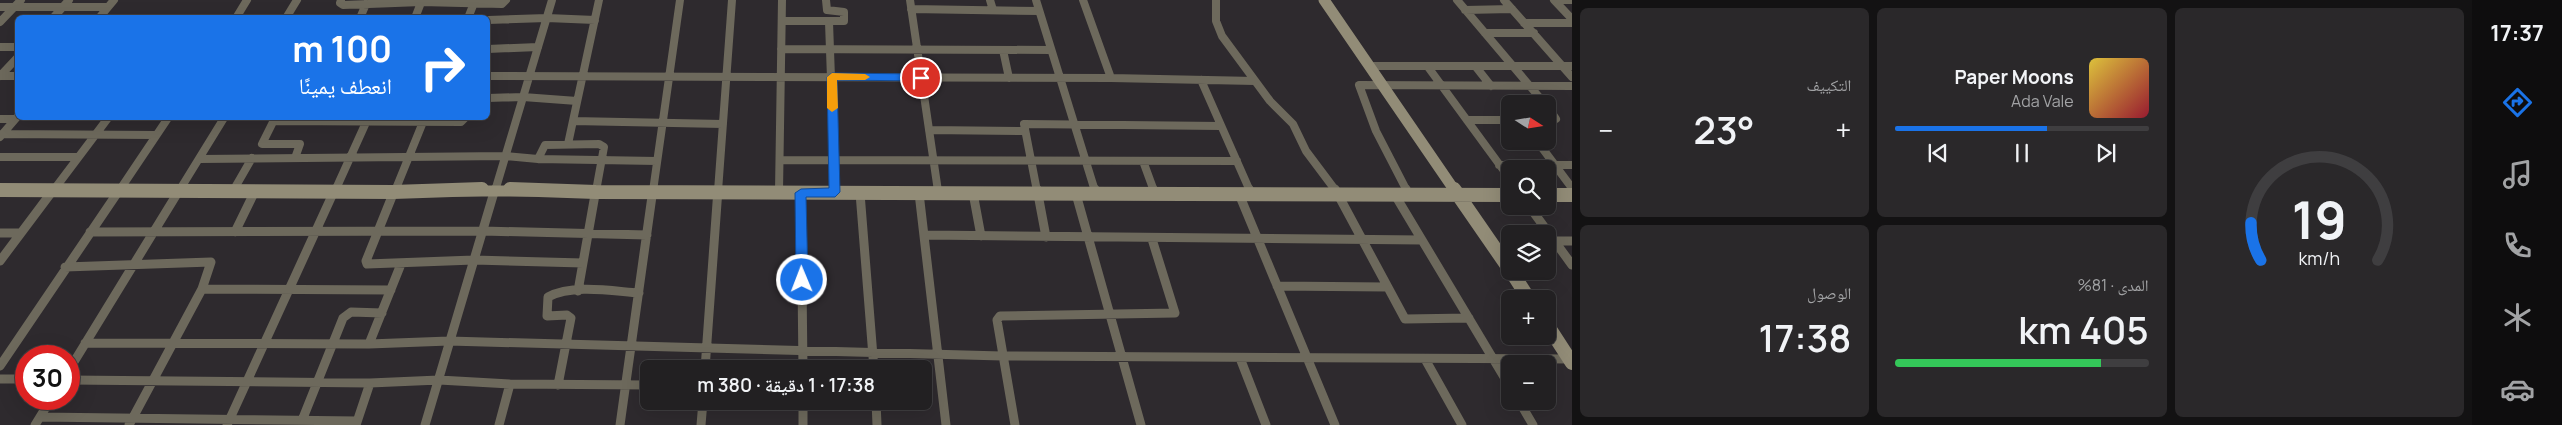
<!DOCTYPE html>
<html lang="ar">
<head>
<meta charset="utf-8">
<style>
	body { margin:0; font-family:Manrope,"Noto Naskh Arabic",sans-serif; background:#2a282a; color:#f1f3f6; direction:rtl; height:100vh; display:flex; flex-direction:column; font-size:19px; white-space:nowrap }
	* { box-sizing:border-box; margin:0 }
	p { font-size:16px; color:#a2a3a5 }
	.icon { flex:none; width:28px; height:28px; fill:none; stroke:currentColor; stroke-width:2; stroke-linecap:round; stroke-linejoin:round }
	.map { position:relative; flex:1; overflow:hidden; direction:ltr }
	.panel { display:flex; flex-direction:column; gap:8px; padding:8px; background:#131213; width:900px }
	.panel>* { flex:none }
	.hud { position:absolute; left:15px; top:15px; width:475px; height:105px; border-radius:8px; box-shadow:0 5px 20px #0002,0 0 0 1px #3f3e40; direction:rtl; background:#1a73e8; color:#fff; overflow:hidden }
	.needle { width:32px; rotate:102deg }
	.tools { position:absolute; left:1501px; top:95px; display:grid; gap:10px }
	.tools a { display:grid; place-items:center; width:55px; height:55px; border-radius:8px; background:#222022; box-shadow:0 5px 20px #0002,0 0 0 1px #3f3e40; font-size:25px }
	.speed { position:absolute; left:15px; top:345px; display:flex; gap:10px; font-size:25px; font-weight:700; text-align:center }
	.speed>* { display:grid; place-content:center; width:65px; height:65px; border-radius:50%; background:#222022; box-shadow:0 5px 20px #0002,0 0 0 1px #3f3e40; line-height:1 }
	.speed .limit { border:8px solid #d22; background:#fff; color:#111 }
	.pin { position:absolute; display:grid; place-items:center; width:42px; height:42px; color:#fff; margin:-21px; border:2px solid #fff; border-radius:50%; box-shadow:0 1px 5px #0007 }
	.me { position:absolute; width:55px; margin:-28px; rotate:359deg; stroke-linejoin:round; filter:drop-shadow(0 0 4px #0008) }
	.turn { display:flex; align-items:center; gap:18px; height:105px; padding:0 15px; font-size:22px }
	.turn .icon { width:65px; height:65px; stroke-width:2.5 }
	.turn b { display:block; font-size:35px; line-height:42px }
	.big { font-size:38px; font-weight:600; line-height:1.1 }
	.panel .widget { flex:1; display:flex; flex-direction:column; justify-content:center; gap:8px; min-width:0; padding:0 18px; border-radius:8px; background:#2a282a }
	.panel .dial { align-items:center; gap:0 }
	.dial svg { height:130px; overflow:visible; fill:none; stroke:#3f3e40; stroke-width:7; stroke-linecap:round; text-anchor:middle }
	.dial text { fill:#f1f3f6; stroke:none }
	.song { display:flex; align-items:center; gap:15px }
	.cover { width:60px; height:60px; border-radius:8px; background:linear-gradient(135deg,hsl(50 70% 55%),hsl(350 70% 35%)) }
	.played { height:5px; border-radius:2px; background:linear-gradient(90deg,#1a73e8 60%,#3f3e40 60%) }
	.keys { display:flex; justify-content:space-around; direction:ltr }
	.heat { display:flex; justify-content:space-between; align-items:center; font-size:28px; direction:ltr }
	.charge { height:8px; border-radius:4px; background:linear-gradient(90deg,#34c759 81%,#3f3e40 0) }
	.panel .tiles { flex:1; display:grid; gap:8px; grid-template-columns:repeat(3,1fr) }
	.widget:first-child { grid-row:span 2 }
	.trip { position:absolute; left:640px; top:360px; width:292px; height:50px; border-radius:8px; background:#222022; box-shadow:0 5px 20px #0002,0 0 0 1px #3f3e40; font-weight:600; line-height:50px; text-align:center; direction:rtl }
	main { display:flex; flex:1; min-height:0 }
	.menu { display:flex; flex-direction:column; width:90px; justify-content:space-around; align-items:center; background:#0e0d0e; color:#a2a3a5 }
	.menu .icon { width:35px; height:35px }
	.menu .on { color:#1a73e8 }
	.menu b { font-size:22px; color:#f1f3f6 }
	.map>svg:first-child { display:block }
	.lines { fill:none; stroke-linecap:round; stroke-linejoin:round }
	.street-far1 { stroke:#6d695c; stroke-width:8 }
	.street { stroke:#6d695c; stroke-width:9 }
	.secondary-far1 { stroke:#928c77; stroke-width:11 }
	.secondary { stroke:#928c77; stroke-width:14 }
	.route { fill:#1a73e8; stroke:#114b97 }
	.slow { fill:#f59e0b }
</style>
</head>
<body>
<main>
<nav class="menu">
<b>17:37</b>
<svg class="icon on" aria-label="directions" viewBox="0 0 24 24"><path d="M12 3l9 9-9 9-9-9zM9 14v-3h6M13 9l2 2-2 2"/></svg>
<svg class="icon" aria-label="music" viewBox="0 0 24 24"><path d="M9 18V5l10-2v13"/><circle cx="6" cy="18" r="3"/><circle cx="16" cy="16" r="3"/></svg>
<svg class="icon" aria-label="phone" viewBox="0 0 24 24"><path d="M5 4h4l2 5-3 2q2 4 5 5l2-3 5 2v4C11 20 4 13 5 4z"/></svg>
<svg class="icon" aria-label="climate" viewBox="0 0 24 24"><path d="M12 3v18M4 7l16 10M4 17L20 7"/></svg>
<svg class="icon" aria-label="car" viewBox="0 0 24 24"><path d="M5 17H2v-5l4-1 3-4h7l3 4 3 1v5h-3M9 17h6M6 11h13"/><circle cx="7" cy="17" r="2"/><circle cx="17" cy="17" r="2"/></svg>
</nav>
<section class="panel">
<div class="tiles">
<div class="widget dial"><svg viewBox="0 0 100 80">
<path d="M14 69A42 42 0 1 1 86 69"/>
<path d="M14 69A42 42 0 0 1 8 46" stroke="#1a73e8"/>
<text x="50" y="56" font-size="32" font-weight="700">19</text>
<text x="50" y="72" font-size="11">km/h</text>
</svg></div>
<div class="widget">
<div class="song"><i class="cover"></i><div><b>Paper Moons</b><p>Ada Vale</p></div></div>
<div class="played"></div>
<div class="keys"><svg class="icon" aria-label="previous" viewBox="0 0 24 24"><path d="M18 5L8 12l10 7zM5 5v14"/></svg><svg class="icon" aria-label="pause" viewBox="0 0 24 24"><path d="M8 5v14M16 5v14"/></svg><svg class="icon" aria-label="next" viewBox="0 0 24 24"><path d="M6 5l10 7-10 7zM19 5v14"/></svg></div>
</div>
<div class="widget"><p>التكييف</p>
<div class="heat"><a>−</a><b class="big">23°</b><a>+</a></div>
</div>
<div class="widget"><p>المدى · 81%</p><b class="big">405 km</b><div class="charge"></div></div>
<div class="widget"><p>الوصول</p><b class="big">17:38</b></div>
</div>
</section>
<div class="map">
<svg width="1572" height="425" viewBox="0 0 1572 425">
	<rect width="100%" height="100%" fill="#2e2a2e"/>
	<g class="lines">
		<path class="street-far1" d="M341,0l-1,3 3,2 78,-3 81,2 4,-4
			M910,0l28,191
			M990,0l3,10
			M1036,0l59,191
			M1083,0l28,78
			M1216,0v21l6,15 48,65 23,23 13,27 30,40
			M1457,0l88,104
			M1504,0l68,77
			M1554,0l18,19
			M1557,0h15
			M0,7h108
			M911,9l128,2
			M1465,10l47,-1
			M53,18l16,-18
			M99,18l15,-18
			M236,18l11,-18
			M286,18l11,-18
			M360,18l6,-14
			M415,18l7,-18
			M468,18l6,-15
			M488,20l59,-2 48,2
			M782,21h62v-9l-17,-2 -1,-10
			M0,22l21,-22
			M829,22l6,169
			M1524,23h48
			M1485,33h49
			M0,47h18
			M488,49l50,-2
			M781,49l270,1
			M1003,50l6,28
			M1428,67l82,112
			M1476,67l15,19
			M1372,70l2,-4h198
			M0,76l18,-19
			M0,76h18
			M488,76l623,2 144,3
			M1201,80l49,111
			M488,98l35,-1 54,4
			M1548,107l8,12 -8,1
			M275,118l-13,26h38l-5,14
			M0,119h15
			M1467,120h43
			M273,121l188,1 4,-4
			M573,121l150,3
			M929,130l95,1
			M2,134l154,1
			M0,137l18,-21
			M1537,141l35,47
			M568,144l31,-144
			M0,157h78
			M199,159l307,-3 32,3 119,2
			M538,159l7,-14 54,-1 5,3 -8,44
			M780,160l457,1
			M1143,161l11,30
			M1499,165h73
			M53,191l55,-73
			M119,191l49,-73
			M179,191l45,-73
			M233,191l19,-33
			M335,191l33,-73
			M395,191l28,-69
			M495,191l57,-191
			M653,191l27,-191
			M718,191l14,-191
			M779,191l3,-191
			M1037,191l-13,-67 197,2
			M1407,191l-31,-60 -17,-46 213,1"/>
		<path class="street" d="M395,189l-29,72 1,3 107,-4 109,3
			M835,189v3
			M937,189l1,4
			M1037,189l9,48
			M1095,189l1,5
			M1153,189l2,5
			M1249,189l2,5
			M1335,189l70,130 64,-1
			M1406,189l3,6
			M779,193v-4
			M801,193l2,176
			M860,193l14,176
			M919,193l27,232
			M973,193l8,43
			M1076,194l65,231
			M1239,194l96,231
			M1395,195l115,192
			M1529,206l43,59
			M90,232l393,-1 164,4
			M235,232l20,-41
			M0,233h21
			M925,235l497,5
			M1554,241h18
			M0,261l54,-72
			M65,267l146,-5 -9,27 -73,136
			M1277,286l109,1
			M202,289l189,1
			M578,291l18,-102
			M85,343l284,1 80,-3 553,15 570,3
			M369,344l32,-80
			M1240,358l26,67
			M1425,359l37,66
			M0,366l120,-177
			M705,369l13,-180
			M69,370l111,-181
			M0,379h26
			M69,380l301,3 69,-3 71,4 139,1
			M558,385l13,-67 -4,-3 -20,1 1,-19c25,-13 63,-6 91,-4
			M803,401v24
			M876,401l1,24
			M1519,401l14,24
			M40,417l317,4
			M301,423l42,-105 8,-6 31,1
			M35,425l16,-26
			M227,425l108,-236
			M356,425l14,-42
			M425,425l70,-236
			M499,425l11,-41
			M620,425l33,-236
			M701,425l2,-24
			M1015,425l-18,-105 3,-4 175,-3 -23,-74"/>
		<path class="secondary-far1" d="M1324,0l131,191
			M0,190l131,1
			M439,191h113"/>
		<path class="secondary" d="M510,189l86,3 914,3
			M1454,189l56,81
			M0,190l393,2 89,-3
			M1548,195h24
			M1511,271l18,28
			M1548,326l24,37"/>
	</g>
	<path class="route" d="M832,73l89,1 5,4 -5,3 -84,-1 3,112 -5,5h-29l2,83 -6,5 -6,-5 -1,-87 6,-4 28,-1 -2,-111z"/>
	<path class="slow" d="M832,73l33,1 5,3 -5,3h-28l1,28 -6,4 -5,-4v-31z"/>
</svg>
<div class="tools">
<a><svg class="needle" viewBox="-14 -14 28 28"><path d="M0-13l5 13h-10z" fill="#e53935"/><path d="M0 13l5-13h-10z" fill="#a2a3a5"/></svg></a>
<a><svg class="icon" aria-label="search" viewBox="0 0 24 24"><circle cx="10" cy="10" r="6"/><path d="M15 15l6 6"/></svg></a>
<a><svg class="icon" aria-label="layers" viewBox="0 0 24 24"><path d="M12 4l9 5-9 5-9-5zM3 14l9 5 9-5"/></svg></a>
<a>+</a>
<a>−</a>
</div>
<div class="speed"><div class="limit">30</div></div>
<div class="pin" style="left:921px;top:78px;background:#d93025"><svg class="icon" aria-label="arrive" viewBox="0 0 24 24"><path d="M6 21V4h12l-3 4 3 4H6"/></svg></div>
<svg class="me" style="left:802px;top:280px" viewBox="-20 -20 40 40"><circle r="17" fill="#1a73e8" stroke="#fff" stroke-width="3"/><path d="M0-11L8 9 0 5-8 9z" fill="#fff"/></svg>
<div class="trip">17:38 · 1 دقيقة · 380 m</div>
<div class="hud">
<div class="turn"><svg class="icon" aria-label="right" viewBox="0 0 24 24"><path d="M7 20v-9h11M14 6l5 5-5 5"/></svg><div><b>100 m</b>انعطف يمينًا</div></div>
</div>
</div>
</main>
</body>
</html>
